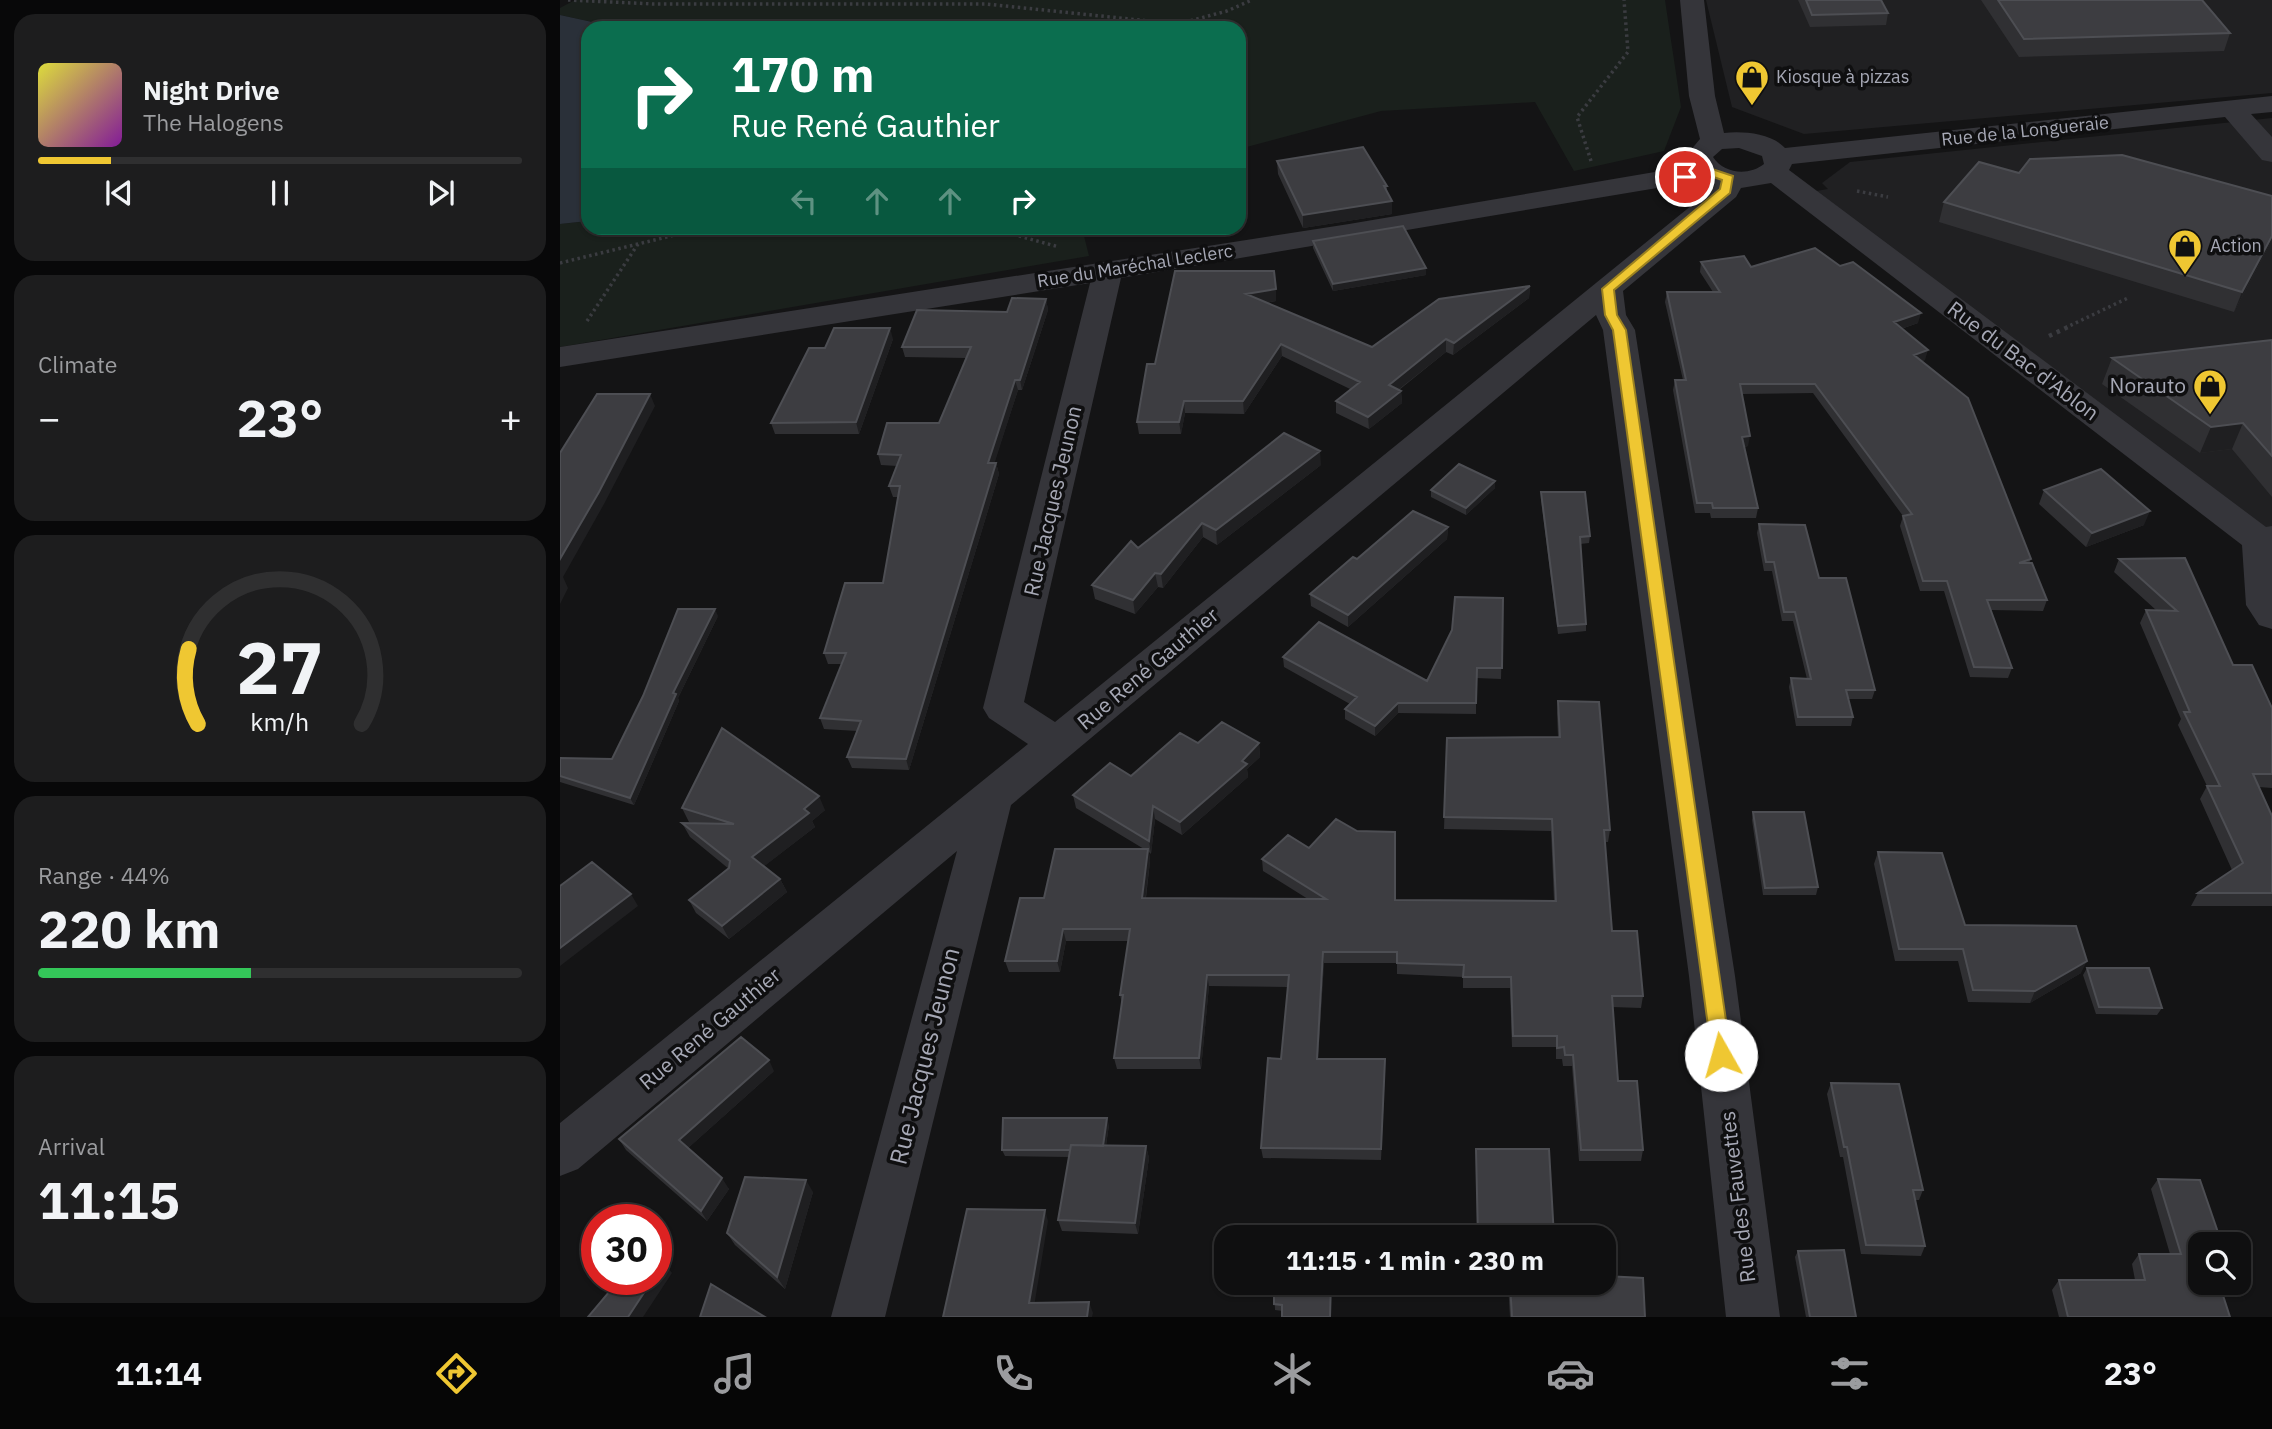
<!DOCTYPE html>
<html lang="en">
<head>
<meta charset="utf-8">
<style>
	body { margin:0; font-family:"IBM Plex Sans",sans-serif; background:#1d1d1e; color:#f1f3f6; height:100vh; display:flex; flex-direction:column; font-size:26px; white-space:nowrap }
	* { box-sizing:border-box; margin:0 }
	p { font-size:23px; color:#9b9c9f }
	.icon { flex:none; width:38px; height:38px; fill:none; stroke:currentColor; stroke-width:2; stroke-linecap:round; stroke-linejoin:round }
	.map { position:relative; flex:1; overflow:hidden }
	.drawer { display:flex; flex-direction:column; gap:14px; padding:14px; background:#080809; width:560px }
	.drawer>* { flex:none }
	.banner { position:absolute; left:21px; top:21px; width:665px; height:214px; border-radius:21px; box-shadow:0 2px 5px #0004,0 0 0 2px #2f2f30; background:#0b6e4f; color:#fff; overflow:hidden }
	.fabs { position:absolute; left:1628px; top:1232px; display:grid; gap:14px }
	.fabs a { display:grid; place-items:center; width:63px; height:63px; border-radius:14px; background:#0f0f10; box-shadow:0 2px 5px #0004,0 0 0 2px #2f2f30; font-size:35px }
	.speed { position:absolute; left:21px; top:1204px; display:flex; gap:14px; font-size:35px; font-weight:700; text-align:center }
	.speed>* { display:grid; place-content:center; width:91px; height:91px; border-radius:50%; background:#0f0f10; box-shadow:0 2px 5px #0004,0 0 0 2px #2f2f30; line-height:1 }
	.speed .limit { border:10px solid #d22; background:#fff; color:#111 }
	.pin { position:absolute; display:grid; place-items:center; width:60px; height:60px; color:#fff; margin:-30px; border:4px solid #fff; border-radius:50%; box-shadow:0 2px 7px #0007 }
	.me { position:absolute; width:77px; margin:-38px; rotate:353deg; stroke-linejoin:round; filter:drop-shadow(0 0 5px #0008) }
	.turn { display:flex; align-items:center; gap:24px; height:147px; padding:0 35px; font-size:32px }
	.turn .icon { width:91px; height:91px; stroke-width:2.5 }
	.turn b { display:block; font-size:49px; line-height:60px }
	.lanes { display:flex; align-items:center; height:66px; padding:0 35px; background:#0003; justify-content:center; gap:35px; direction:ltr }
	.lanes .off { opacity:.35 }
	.big { font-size:52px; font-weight:700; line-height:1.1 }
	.drawer .widget { flex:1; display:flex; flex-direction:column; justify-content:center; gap:10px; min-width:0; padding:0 24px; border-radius:21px; background:#1d1d1e }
	.drawer .dial { align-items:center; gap:0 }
	.dial svg { height:182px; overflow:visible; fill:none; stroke:#2f2f30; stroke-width:7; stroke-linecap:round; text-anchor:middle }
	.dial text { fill:#f1f3f6; stroke:none }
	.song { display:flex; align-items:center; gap:21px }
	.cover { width:84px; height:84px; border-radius:10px; background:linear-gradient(135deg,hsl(60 70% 55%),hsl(290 70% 35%)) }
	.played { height:7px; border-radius:4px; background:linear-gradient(90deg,#efc732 15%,#2f2f30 15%) }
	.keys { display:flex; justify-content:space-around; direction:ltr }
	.heat { display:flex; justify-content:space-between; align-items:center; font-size:38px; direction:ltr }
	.charge { height:10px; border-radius:5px; background:linear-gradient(90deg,#34c759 44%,#2f2f30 0) }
	.trip { position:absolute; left:654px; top:1225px; width:402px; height:70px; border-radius:21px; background:#0f0f10; box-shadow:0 2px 5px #0004,0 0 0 2px #2f2f30; font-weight:700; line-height:70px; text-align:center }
	.dock { display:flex; height:112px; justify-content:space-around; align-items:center; background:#060606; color:#9b9c9f }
	.dock .icon { width:49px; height:49px }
	.dock .on { color:#efc732 }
	.dock b { font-size:32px; color:#f1f3f6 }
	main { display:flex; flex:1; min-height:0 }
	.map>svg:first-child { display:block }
	.built { fill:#202022 }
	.green { fill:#1a201c }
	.water { fill:#2a3039 }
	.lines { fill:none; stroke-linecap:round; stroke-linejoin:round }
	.path-far1 { stroke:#3b3c41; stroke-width:3.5; stroke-dasharray:2.5 3.5; stroke-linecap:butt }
	.path { stroke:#3b3c41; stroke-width:4.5; stroke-dasharray:3.5 5; stroke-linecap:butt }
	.street { fill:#35353a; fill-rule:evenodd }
	.wall { fill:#303033 }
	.shaded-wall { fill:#1f1f21 }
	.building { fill:#3d3d41; stroke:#4d4e53; stroke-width:2 }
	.route { fill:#efc732; stroke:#9b8120; stroke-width:2 }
	.labels { text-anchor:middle; stroke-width:7; stroke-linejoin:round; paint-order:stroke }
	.far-poi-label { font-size:18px; fill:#a6a8b5; stroke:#0f0f10; text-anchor:start }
	.far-street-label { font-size:18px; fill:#a6a8b5; stroke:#0f0f10 }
	.street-label { font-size:21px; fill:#a6a8b5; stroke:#0f0f10 }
	.poi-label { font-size:21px; fill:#a6a8b5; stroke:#0f0f10; text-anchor:end }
	.near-street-label { font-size:24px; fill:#a6a8b5; stroke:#0f0f10 }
</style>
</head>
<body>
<main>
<section class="drawer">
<div class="widget">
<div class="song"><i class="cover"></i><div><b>Night Drive</b><p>The Halogens</p></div></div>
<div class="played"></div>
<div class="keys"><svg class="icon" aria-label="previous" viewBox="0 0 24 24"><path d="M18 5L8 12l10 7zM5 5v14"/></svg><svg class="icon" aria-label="pause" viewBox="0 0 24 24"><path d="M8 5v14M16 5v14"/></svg><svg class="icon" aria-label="next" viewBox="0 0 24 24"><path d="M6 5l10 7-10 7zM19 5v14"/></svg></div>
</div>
<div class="widget"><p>Climate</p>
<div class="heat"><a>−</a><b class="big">23°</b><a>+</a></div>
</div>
<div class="widget dial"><svg viewBox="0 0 100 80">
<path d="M14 69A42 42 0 1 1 86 69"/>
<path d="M14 69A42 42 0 0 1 10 36" stroke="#efc732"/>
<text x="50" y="56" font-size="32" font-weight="700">27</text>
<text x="50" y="72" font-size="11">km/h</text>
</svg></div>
<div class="widget"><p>Range · 44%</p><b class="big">220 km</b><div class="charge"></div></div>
<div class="widget"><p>Arrival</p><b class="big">11:15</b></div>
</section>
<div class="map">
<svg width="1712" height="1317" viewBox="0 0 1712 1317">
	<rect width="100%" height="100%" fill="#141415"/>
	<path class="built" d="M1146,0h566v93l-468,41 -72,-27z
		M1712,118v438l-473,-362 29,-5 -6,-6 28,-21z"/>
	<path class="green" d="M15,0h1090l16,107 -17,44 -90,20 -39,-69 -154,9 -142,38v-121h-619l-60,-13v-7z
		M28,221v7h494l7,28 -529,91v-123z"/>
	<path class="water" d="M0,15l60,13h-32v193l-28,3z"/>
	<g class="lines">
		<path class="path-far1" d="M8,0l86,4h332l192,20
			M615,28l3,-4 49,-13 25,-11
			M1031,161l-14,-44 51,-65 -4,-52
			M1297,191l31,6
			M430,228l69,19
			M0,263l119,-29 43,-6
			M27,321l51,-77
			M1505,328l65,-31"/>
		<path class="path" d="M1489,336l19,-9"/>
		<path class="street" d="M1120,0h24l11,96 9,37c19,-2 47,0 61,15l487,-52v16l-21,2 21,23v25l-10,-2 -37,-43 -433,47 -3,6 477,357 6,-1v103l-13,-4 -13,-20 -4,-60 -471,-362 -30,5 -5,9 -113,94 3,24 9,15 100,646 45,341h-54l-37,-341 -86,-646 -7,-15 -585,490 -126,512h-54l126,-466 -379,318 -18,7v-53l468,-379 -39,-26 -6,-10 107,-425 -530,84v-20l789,-123 341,-58 -5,-9 15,-18 -11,-43zM1179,148l23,8 2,8c-15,12 -40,10 -51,-7l9,-8zM1145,180l9,4 -1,4 -658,534 -31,-20 97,-424z"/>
	</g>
	<path class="wall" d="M1238,0h83l7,13 -2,12 -76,2z
		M1421,0h221l28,33 -6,18 -205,6z
		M717,161l110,25v6l5,9v13l-89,14 -25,-54z
		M1459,173l253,23v44l-38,72 -295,-90 5,-20z
		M753,241l113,27v7l-93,16 -20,-43z
		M1141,262l50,5 89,-1 78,57 -17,6 24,31 -3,1 109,198 -2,4 18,37 -4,11 -52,-1 21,58 -4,10 -38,-1 -26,-86h-24l-20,-65 3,-10 -90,-123 -71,1 6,52 -4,1 14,61 -2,10h-45l-1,-5h-15l-22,-123 2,-10h8l-18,-78 2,-10h46l-13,-20z
		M615,271l101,30 -10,2 106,44 158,-61 -1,12 -76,57 -7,-3 -47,38 2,1 1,12 -33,26 -33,-16v-12l14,-12 -68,-33 -38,58 -59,-1 -4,21h-42l-2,-12 18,-58z
		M486,299l2,11 -26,80h-4l-24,73h2l3,11 -90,296 -57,-2 -5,-11 10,-26 -33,-2 -4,-11 22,-54h-14l-4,-11 59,-70 15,-86h-5l-4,-11 8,-20 -16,-1 -3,-11 61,-31 27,-65 -61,-1 -3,-10z
		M333,339l-34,95h-84l-4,-11 54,-75z
		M1712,340v157l-40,-48 -32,4 -98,-69 10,-26z
		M761,465l-104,80 -14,-8 -40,51 -5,-1 -23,27 -40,-15 -3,-14 46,-37z
		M935,481v7l-29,27 -35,-18v-7z
		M1484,490l100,35 -58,22 -47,-43z
		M981,492l49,44 -1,7 -9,1 6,80v7l-28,3 -17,-135z
		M1199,524l60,54 56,112 -3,9h-24l5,18 -2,9h-55l-7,-39 2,-9 16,1 -14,-58h-11l-10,-50h-8l-7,-38z
		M888,527l-1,12 -99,88 -37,-21 -1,-12 47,-35z
		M1625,558l48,107 39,43v80l-13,-1 13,29v90h-81l7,-13 34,-23 -32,-71 7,-13 -29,-61 3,-6 -41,-96 6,-13h10l-42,-38 5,-13z
		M943,598l-2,81 -25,-1v36l-78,-1 -23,23 -30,-17v-10l5,-5 -66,-37 -1,-10 144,24z
		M158,616l-40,82 1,3 -45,104 -74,-23v-24l52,1z
		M998,701l52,129 -2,12h-3l7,89 31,65 -2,12 -29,-1 6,74 25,69 -2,11h-62l-7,-95h-9l-1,-7h-6v-12h-44l-2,-59h-47v-11l-66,-3v-11h-73l-6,96 67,11 -4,90 -118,-2 -2,-10 20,-89 7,-72 -79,-1 -8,83h-84l-3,-11 8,-54 -2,-9 8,-54h-62l-6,31h-51l-4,-11 39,-63 100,-49 -68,-41 -3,-13 58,-19 67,-33h61l1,14 -13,12 1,8 -66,58 -27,-16 -4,35 -2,-2 1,9 -4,37 162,1 -45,-28 -1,-12 134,41 158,1 -3,-70 -107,-2 3,-91 111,-1 -1,-24z
		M122,808l143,2 -13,11 3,6 -51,39 16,13 7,13 -58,47 -33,-26 -7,-13 40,-31 -39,-32 -8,-14h12l-5,-1z
		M1193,812l65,75 -2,8h-53l-11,-75z
		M1318,852l87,73 116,48 -51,30 -62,-1 -10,-41h-63l-21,-97z
		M1527,968l75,40 -5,7 -61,-1 -13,-39z
		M214,1071l-86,77 41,41 -22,32 -81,-71 -7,-11z
		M1271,1083l92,107 -4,10h-4l10,46 -4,10 -60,-2 -18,-97h-3l-13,-63z
		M549,1125l-3,21h40l3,12 -11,76 -76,-3 -4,-11 11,-63 -64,-1 -3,-6z
		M916,1149l78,88h-77z
		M1598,1179l42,104h35l1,1 -9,10 -5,-1 8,24h-171l-7,-27 7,-10h76l-3,-16 7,-10h31l-19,-65z
		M253,1192l-28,97 -50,-44 -8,-12z
		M1238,1251l58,66h-50l-11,-60z
		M714,1283l57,34 -56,-7z
		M948,1283h97l40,34h-135z"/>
	<path class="shaded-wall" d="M832,201v13l-89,14v-13z
		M1712,236v4l-38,72 8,-20z
		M866,268v7l-93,16v-7z
		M970,286l-1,12 -76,57 1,-12z
		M716,289v12l-29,5 -1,-12z
		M486,299l2,11 -26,80 -2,-10z
		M1361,313l-3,10 -27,9 3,-10z
		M330,328l3,11 -34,95 -3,-12z
		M886,339v13l-57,45v-12z
		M721,344l1,12 -38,58 -1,-13z
		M1368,350l-3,10 -14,5 3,-10z
		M455,380l3,10 -27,84 -3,-11z
		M841,391l1,12 -33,26 -1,-12z
		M90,394l5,12 -51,98 -41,73 5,11 -8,16v-45z
		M624,401l1,12 -4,21 -2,-12z
		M1683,423l-11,26 -32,4 11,-26z
		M1190,436l-2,10 -8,1 2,-10z
		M760,451l1,14 -104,80 -1,-15z
		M436,463l3,11 -90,296 -3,-11z
		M935,481v7l-29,27v-7z
		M1590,511l-6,14 -58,22 6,-14z
		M642,523l1,14 -40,51 -2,-14z
		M888,527l-1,12 -99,88v-12z
		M595,573l3,14 -23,27 -2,-14z
		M155,609l3,7 -40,82 1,3 -45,104 -4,-7 43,-105z
		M838,703v10l-23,23v-10z
		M699,743l1,14 -13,12 1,8 -66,58 -2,-13z
		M259,796l6,14 -13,11 3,6 -57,44 -6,-14z
		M593,806l2,13 -4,35 -2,-13z
		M588,849l2,12 -6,49 -2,-12z
		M220,879l7,13 -58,47 -7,-13z
		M71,894l7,12 -78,60v-18z
		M503,929l3,12 -6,31 -3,-11z
		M763,952l1,11 -7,107v-11z
		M1527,961l-6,12 -51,30 5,-12z
		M647,975l2,11 -8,83 -2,-11z
		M825,1059v11l-4,90v-11z
		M209,1060l5,11 -88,79 -7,-10z
		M547,1118l2,7 -5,32 -1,-6z
		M586,1146l3,12 -11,76 -3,-11z
		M162,1178l7,11 -22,32 -6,-10z
		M246,1180l7,12 -28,97 -8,-12z
		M485,1210l3,11 -15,92 -4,-10z
		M104,1263l8,10 -29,44h-15l25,-38h3v-4z
		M529,1302l4,11 -1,4h-5z"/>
	<path class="building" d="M1246,0h75l7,13 -76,2z
		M1438,0h204l28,33 -206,6z
		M803,147l24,39h-3l8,15 -89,14 -26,-54z
		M1562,155l150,41v40l-30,56 -298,-90 35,-40 40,11 11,-14z
		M843,226l23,42 -93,16 -20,-43z
		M1255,248l25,18 13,-4 68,51 -27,9 34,28 -14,5 54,43 63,161 -12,4h13l15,37h-60l25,68 -38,-1 -27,-86h-24l-20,-65 9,-2 -97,-130h-75l10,52 -8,1 16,71h-45l-1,-5h-15l-22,-123h11l-19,-88h53l-19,-30 43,-6 7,11z
		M615,271h99l2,18 -30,5 126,53 67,-48 91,-13 -76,57 -8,-4 -57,46 12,6 -33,26 -32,-16 24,-19 -79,-38 -38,57h-59l-5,21h-42l10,-58h8z
		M452,298l34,1 -26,81h-5l-27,83h8l-90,296 -59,-2 14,-36 -41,-3 26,-65h-22l21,-70h38l17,-97h-11l12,-31 -23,-1 9,-31h52l32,-76h-69l15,-37 90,2z
		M274,328h56l-34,94 -85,1 38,-75h16z
		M1712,340v116l-29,-33 -32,4 -99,-69z
		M37,394h53l-51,98 -39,67v-106z
		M724,433l36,18 -104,79 -14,-7 -41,51 -6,-1 -22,27 -41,-15 39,-44 7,7z
		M899,464l36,17 -29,27 -35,-18z
		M1541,469l49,42 -58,22 -48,-43z
		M981,492h44l5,44 -10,1 6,87 -28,2z
		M853,511l35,16 -100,88 -38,-21 43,-37 4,2z
		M1199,524l46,1 14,53h27l29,112h-29l7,27h-55l-7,-39 20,1 -16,-67h-11l-10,-50h-8z
		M1625,558l48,107h19l20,43v66h-19l19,42v77h-74l45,-30 -36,-77h13l-36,-74h6l-44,-102 31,1 -58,-52z
		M895,597l48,1 -1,70h-25l-1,35h-78l-23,23 -30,-17 12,-12 -74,-40 36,-35 108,59 25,-51z
		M118,609h37l-42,84 3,1 -46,104 -70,-22v-18l52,1 31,-63z
		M998,701l41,1 11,128h-6l8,101h25l6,65h-31l6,85h19l6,69h-62l-8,-95h-8l-1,-8 -7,1v-12h-44l-2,-59h-48l1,-12 -67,-2v-11h-74l-6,107h68l-4,90 -120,-1 7,-90 13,1 8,-84h-82l-8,83h-85l9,-63h-3l10,-66h-67l-6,32h-52l15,-63h24l11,-49h93l-6,49 184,1 -64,-40 26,-24 21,13 27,-29 21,12 38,1v68l161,1 -4,-82 -108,-2 3,-79 113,-1z
		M662,722l37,21 -17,18 5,3 -67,58 -27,-16 -4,35 -76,-46 37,-32 21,13 49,-43 18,10z
		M162,728l97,68 -15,13 5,4 -57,44 28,22 -58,47 -33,-26 40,-32 1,-7 -48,-38 52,1 -52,-16z
		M1193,812h51l14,75 -53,1z
		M1318,852l64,1 23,72 111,1 11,35 -52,30 -62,-1 -10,-41h-64z
		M32,862l39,32 -71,54v-62z
		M1527,968h62l13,40 -63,-1z
		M181,1037l28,23 -90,80 43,38 -21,33 -82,-72z
		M1271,1083l68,1 24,106h-10l12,56 -59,-1 -19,-98h-3z
		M443,1118h104l-4,28 -32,-1 -1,5h-68z
		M511,1145l75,1 -11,77 -77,-3z
		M916,1149h73l5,88h-76z
		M185,1177l61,3 -29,97 -50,-44z
		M1598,1179l42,1 22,64h-22v39h19l11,34h-162l-9,-37h86l-6,-26h42z
		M407,1209l78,1 -16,93 60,-1 -2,15h-144z
		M1284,1250l12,67h-46l-12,-66z
		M96,1257l8,6 -8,12z
		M1045,1276l38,2 2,39h-133l-2,-34h95z
		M60,1279h33l-25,38h-40z
		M714,1283h57l-1,34h-48v-12l-8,-1z
		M151,1284l54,33h-65z"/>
	<path class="route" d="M1149,168l24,8 -3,17 -116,97 3,25 9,15 105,725 -3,6 -7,2 -7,-2 -2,-6 -99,-725 -8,-15 -3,-26 118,-100 2,-9 -14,-5 -23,5 -6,-3z"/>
	<defs>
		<g id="shop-pin" transform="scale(1.75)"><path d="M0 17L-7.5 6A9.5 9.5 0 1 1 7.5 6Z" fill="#efc732" stroke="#0f0f10"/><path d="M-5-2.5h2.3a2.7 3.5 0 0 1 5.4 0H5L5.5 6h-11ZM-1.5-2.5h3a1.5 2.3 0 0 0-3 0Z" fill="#111"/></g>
	</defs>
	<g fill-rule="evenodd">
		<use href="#shop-pin" x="1192" y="77"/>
		<use href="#shop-pin" x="1625" y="246"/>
		<use href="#shop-pin" x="1650" y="386"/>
	</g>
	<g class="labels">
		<g class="far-poi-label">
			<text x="1216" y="83">Kiosque à pizzas</text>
			<text x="1650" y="252">Action</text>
		</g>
		<g class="far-street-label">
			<text transform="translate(1465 131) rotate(-6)" y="6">Rue de la Longueraie</text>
			<text transform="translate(575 266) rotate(-9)" y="6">Rue du Maréchal Leclerc</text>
		</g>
		<g class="street-label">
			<text transform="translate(1463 361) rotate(37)" y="7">Rue du Bac d'Ablon</text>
			<text transform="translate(493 501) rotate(-77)" y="7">Rue Jacques Jeunon</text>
			<text transform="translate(588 669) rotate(-40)" y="7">Rue René Gauthier</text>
			<text transform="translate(150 1029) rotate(-40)" y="7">Rue René Gauthier</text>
			<text transform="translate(1178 1197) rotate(-97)" y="7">Rue des Fauvettes</text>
		</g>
		<g class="poi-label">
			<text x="1626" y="393">Norauto</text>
		</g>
		<g class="near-street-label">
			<text transform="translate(365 1056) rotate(-76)" y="8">Rue Jacques Jeunon</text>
		</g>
	</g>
</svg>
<div class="fabs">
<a><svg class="icon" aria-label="search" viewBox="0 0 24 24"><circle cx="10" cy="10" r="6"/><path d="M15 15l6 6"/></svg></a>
</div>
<div class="speed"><div class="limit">30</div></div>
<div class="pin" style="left:1125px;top:177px;background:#d93025"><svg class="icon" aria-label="arrive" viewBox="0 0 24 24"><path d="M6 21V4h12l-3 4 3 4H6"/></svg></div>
<svg class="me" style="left:1161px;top:1055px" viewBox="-20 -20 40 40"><circle r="19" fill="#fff"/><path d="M0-13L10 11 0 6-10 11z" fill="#efc732"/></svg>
<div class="trip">11:15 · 1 min · 230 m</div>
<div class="banner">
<div class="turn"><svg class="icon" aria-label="right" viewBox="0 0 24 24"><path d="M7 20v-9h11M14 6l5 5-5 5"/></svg><div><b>170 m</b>Rue René Gauthier</div></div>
<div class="lanes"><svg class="icon off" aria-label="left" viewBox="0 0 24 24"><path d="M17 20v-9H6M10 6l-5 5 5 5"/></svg><svg class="icon off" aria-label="ahead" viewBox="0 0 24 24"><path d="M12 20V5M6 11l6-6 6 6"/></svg><svg class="icon off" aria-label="ahead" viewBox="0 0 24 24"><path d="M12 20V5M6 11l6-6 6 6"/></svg><svg class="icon" aria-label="right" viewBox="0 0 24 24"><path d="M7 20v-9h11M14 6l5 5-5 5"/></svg></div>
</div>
</div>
</main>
<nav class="dock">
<b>11:14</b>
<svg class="icon on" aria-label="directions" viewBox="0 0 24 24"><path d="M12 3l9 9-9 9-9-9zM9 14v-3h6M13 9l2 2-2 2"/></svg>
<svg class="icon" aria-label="music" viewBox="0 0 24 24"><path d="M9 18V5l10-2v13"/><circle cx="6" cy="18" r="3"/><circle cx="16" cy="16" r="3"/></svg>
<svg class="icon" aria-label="phone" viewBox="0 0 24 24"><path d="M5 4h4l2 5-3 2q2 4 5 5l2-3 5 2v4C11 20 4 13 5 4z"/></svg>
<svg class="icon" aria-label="climate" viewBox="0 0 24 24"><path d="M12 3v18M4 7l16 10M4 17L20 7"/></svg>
<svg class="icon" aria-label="car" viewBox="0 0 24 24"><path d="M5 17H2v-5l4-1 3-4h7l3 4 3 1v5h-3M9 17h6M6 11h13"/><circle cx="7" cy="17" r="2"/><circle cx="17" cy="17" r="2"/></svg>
<svg class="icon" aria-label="filters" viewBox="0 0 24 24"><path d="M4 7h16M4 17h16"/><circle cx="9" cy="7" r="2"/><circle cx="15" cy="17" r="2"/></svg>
<b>23°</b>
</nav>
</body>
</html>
